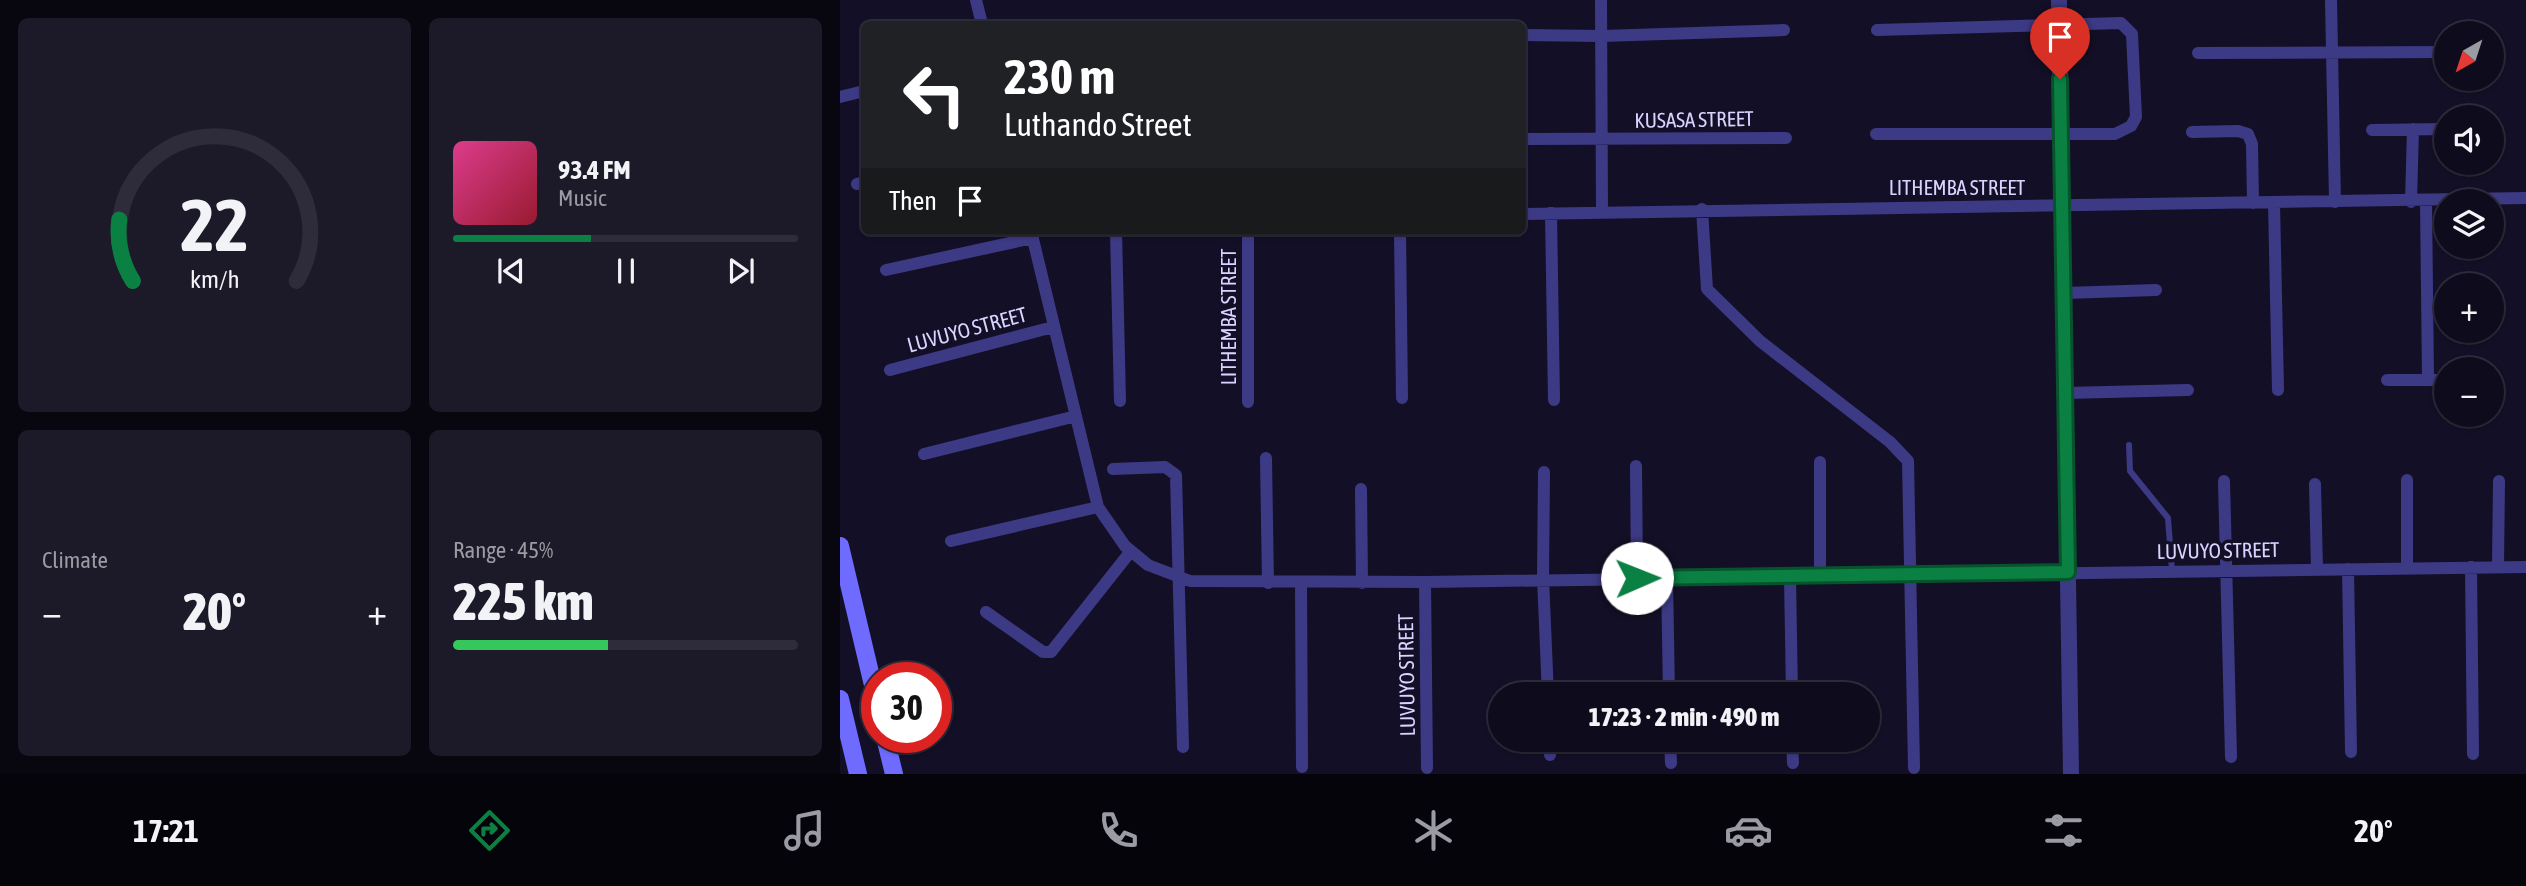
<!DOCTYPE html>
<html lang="en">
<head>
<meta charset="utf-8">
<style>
	body { margin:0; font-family:"Asap Condensed",sans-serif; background:#1c1929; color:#f1f3f6; height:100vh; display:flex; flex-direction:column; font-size:26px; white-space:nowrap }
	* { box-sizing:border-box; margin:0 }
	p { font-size:23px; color:#9b9ba3 }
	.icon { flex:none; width:38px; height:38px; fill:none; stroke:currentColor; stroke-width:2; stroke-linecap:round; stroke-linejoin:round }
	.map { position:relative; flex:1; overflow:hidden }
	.sheet { display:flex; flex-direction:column; gap:18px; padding:18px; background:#08060f; width:840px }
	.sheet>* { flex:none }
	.top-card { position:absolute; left:21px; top:21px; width:665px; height:214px; border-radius:10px; box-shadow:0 2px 5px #0004,0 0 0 2px #2e2b3b; background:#202124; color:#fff; overflow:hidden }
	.needle { width:46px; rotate:219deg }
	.controls { position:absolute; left:1594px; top:21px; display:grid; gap:14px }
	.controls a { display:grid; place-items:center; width:70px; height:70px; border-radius:50%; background:#0e0b1c; box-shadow:0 2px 5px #0004,0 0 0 2px #2e2b3b; font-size:35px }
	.speed { position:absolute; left:21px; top:662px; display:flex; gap:14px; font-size:35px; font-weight:700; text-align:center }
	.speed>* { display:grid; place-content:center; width:91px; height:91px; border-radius:50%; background:#0e0b1c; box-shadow:0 2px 5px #0004,0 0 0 2px #2e2b3b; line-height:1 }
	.speed .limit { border:10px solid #d22; background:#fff; color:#111 }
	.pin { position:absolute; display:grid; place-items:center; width:60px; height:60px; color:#fff; margin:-72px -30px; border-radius:50% 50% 50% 0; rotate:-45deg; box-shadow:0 0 7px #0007 }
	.pin .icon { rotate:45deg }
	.me { position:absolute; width:77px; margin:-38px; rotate:89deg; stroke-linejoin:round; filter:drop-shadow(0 0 5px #0008) }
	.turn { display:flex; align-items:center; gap:24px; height:147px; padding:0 28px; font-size:32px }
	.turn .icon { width:91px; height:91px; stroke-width:2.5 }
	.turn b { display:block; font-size:49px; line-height:60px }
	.then { display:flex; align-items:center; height:66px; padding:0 28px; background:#0003; gap:14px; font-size:26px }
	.big { font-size:52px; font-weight:800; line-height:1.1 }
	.sheet .widget { flex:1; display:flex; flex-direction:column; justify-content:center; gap:10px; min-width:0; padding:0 24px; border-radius:10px; background:#1c1929 }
	.sheet .dial { align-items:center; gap:0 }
	.dial svg { height:182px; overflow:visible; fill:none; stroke:#2e2b3b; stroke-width:7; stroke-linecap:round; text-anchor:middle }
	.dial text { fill:#f1f3f6; stroke:none }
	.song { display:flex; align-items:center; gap:21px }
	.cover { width:84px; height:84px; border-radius:10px; background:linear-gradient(135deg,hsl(330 70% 55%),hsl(350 70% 35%)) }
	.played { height:7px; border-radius:4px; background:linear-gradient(90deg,#0b8043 40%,#2e2b3b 40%) }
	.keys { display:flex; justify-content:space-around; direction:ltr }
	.heat { display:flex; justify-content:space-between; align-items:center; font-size:38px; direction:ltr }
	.charge { height:10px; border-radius:5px; background:linear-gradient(90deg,#34c759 45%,#2e2b3b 0) }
	.sheet .tiles { flex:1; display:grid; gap:18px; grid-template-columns:repeat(2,1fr) }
	.trip { position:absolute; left:648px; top:682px; width:392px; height:70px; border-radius:35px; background:#0e0b1c; box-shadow:0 2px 5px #0004,0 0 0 2px #2e2b3b; font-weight:800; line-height:70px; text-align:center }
	.tab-bar { display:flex; height:112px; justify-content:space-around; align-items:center; background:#06040b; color:#9b9ba3 }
	.tab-bar .icon { width:49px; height:49px }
	.tab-bar .on { color:#0b8043 }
	.tab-bar b { font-size:32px; color:#f1f3f6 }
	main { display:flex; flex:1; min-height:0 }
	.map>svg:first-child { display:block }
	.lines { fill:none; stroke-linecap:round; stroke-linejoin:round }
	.service { stroke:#3d3a85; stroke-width:6 }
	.minor { stroke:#3d3a85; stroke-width:12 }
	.tertiary { stroke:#3d3a85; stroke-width:16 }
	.secondary { stroke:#6f6bff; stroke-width:18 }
	.route-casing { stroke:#07532c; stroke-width:18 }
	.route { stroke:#0b8043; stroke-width:12 }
	.labels { text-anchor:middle; stroke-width:7; stroke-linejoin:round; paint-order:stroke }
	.street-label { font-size:21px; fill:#d9d4ff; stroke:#130f26 }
</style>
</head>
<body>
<main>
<section class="sheet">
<div class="tiles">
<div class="widget dial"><svg viewBox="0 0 100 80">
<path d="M14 69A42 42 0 1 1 86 69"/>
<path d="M14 69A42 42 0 0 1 8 42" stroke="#0b8043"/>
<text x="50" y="56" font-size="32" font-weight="700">22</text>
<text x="50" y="72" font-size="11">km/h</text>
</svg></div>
<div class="widget">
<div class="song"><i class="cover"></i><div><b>93.4 FM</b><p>Music</p></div></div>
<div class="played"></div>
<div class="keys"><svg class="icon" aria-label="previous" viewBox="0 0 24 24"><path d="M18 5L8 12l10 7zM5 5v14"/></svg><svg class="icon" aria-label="pause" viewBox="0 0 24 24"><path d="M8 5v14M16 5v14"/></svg><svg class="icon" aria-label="next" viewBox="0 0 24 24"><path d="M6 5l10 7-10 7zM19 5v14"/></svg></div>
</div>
<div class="widget"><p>Climate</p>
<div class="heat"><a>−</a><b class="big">20°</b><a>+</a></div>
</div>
<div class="widget"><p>Range · 45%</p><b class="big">225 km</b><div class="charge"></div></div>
</div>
</section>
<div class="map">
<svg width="1686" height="774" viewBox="0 0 1686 774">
	<rect width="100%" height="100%" fill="#130f26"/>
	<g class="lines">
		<path class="service" d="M1289,445l1,26 38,47 4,52"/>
		<path class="minor" d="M136,0l6,24
			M761,0l1,210
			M1491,0l4,202
			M682,35l80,1 182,-6
			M1358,53l248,-1
			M0,97l24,-6
			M1532,130l74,-1
			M1352,132l46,-1 10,3 4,10 1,59
			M1036,134h239l16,-8 5,-9 -4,-83 -11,-11 -244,7
			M682,139l264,-1
			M17,184l7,-2
			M1586,201l2,178
			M1571,202l2,-73
			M1434,203l4,187
			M862,209l5,80 53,52 130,101 18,19 6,307
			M711,213l3,187
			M682,214l1004,-16
			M191,231l67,276 27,39 23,19 42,16 235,1 1101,-15
			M276,231l4,170
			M560,231l2,167
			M46,270l147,-32
			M1225,293l91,-3
			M50,370l163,-43
			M1547,380h59
			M1226,393l122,-3
			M408,402v-171
			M84,454l152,-38
			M426,458l2,125
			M796,466l1,112
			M273,469l52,-2 11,8 7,272
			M704,472l-1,106 5,117
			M1384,481l7,276
			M1475,484l2,85
			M521,489l1,94
			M111,541l147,-34
			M1658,566l1,-85
			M1631,567l2,187
			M1567,568v-88
			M1508,569l3,183
			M980,576v-114
			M827,577l2,118
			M950,577l2,118
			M585,582l2,186
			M461,583l1,184
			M146,612l57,40h8l80,-101
			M710,740v15
			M830,740l1,23
			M952,740l1,23"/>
		<path class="tertiary" d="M1219,0l12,774"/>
		<path class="secondary" d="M0,546l37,156
			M0,699l18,75
			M45,737l9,37"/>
	</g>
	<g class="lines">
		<g class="route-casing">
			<path id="route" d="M797,578l431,-6 -8,-493"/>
		</g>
		<use href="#route" class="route"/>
	</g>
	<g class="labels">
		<g class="street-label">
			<text transform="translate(854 120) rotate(-1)" y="7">KUSASA STREET</text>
			<text x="1117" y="195">LITHEMBA STREET</text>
			<text transform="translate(389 317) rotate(-90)" y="7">LITHEMBA STREET</text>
			<text transform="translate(127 330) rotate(-15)" y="7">LUVUYO STREET</text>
			<text transform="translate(1378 551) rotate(-1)" y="7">LUVUYO STREET</text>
			<text transform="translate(567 675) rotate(-91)" y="7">LUVUYO STREET</text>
		</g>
	</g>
</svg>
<div class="controls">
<a><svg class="needle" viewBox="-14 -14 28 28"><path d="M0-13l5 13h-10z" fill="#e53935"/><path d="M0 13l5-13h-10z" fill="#9b9ba3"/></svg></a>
<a><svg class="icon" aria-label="sound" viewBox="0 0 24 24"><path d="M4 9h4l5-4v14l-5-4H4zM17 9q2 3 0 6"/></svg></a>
<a><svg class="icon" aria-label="layers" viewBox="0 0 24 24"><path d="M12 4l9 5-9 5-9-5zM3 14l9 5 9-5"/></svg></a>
<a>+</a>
<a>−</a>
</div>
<div class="speed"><div class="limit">30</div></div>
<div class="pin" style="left:1220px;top:79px;background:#d93025"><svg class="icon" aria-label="arrive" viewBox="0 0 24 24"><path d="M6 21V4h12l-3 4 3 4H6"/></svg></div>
<svg class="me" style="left:797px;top:578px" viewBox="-20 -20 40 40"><circle r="19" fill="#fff"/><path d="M0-13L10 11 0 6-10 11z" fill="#0b8043"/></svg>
<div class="trip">17:23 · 2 min · 490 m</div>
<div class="top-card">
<div class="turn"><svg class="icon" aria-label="left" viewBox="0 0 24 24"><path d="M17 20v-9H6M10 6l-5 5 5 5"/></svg><div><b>230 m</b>Luthando Street</div></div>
<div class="then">Then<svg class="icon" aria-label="arrive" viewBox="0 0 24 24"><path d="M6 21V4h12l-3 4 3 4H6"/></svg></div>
</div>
</div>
</main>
<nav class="tab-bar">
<b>17:21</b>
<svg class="icon on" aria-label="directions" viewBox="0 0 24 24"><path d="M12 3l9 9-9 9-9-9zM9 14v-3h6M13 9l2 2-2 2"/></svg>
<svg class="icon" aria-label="music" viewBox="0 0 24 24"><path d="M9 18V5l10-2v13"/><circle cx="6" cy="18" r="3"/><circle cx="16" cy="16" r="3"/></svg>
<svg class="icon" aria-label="phone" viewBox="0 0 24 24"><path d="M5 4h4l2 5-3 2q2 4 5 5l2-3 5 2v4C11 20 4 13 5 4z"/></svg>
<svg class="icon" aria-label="climate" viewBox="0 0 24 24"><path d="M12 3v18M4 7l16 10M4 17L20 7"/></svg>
<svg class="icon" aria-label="car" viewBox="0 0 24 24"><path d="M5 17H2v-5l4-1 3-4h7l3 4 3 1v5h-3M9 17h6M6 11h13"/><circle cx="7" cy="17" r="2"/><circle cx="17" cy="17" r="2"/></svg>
<svg class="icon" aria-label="filters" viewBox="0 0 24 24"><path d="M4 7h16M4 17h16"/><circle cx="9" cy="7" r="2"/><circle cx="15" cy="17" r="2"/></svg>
<b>20°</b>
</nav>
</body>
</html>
